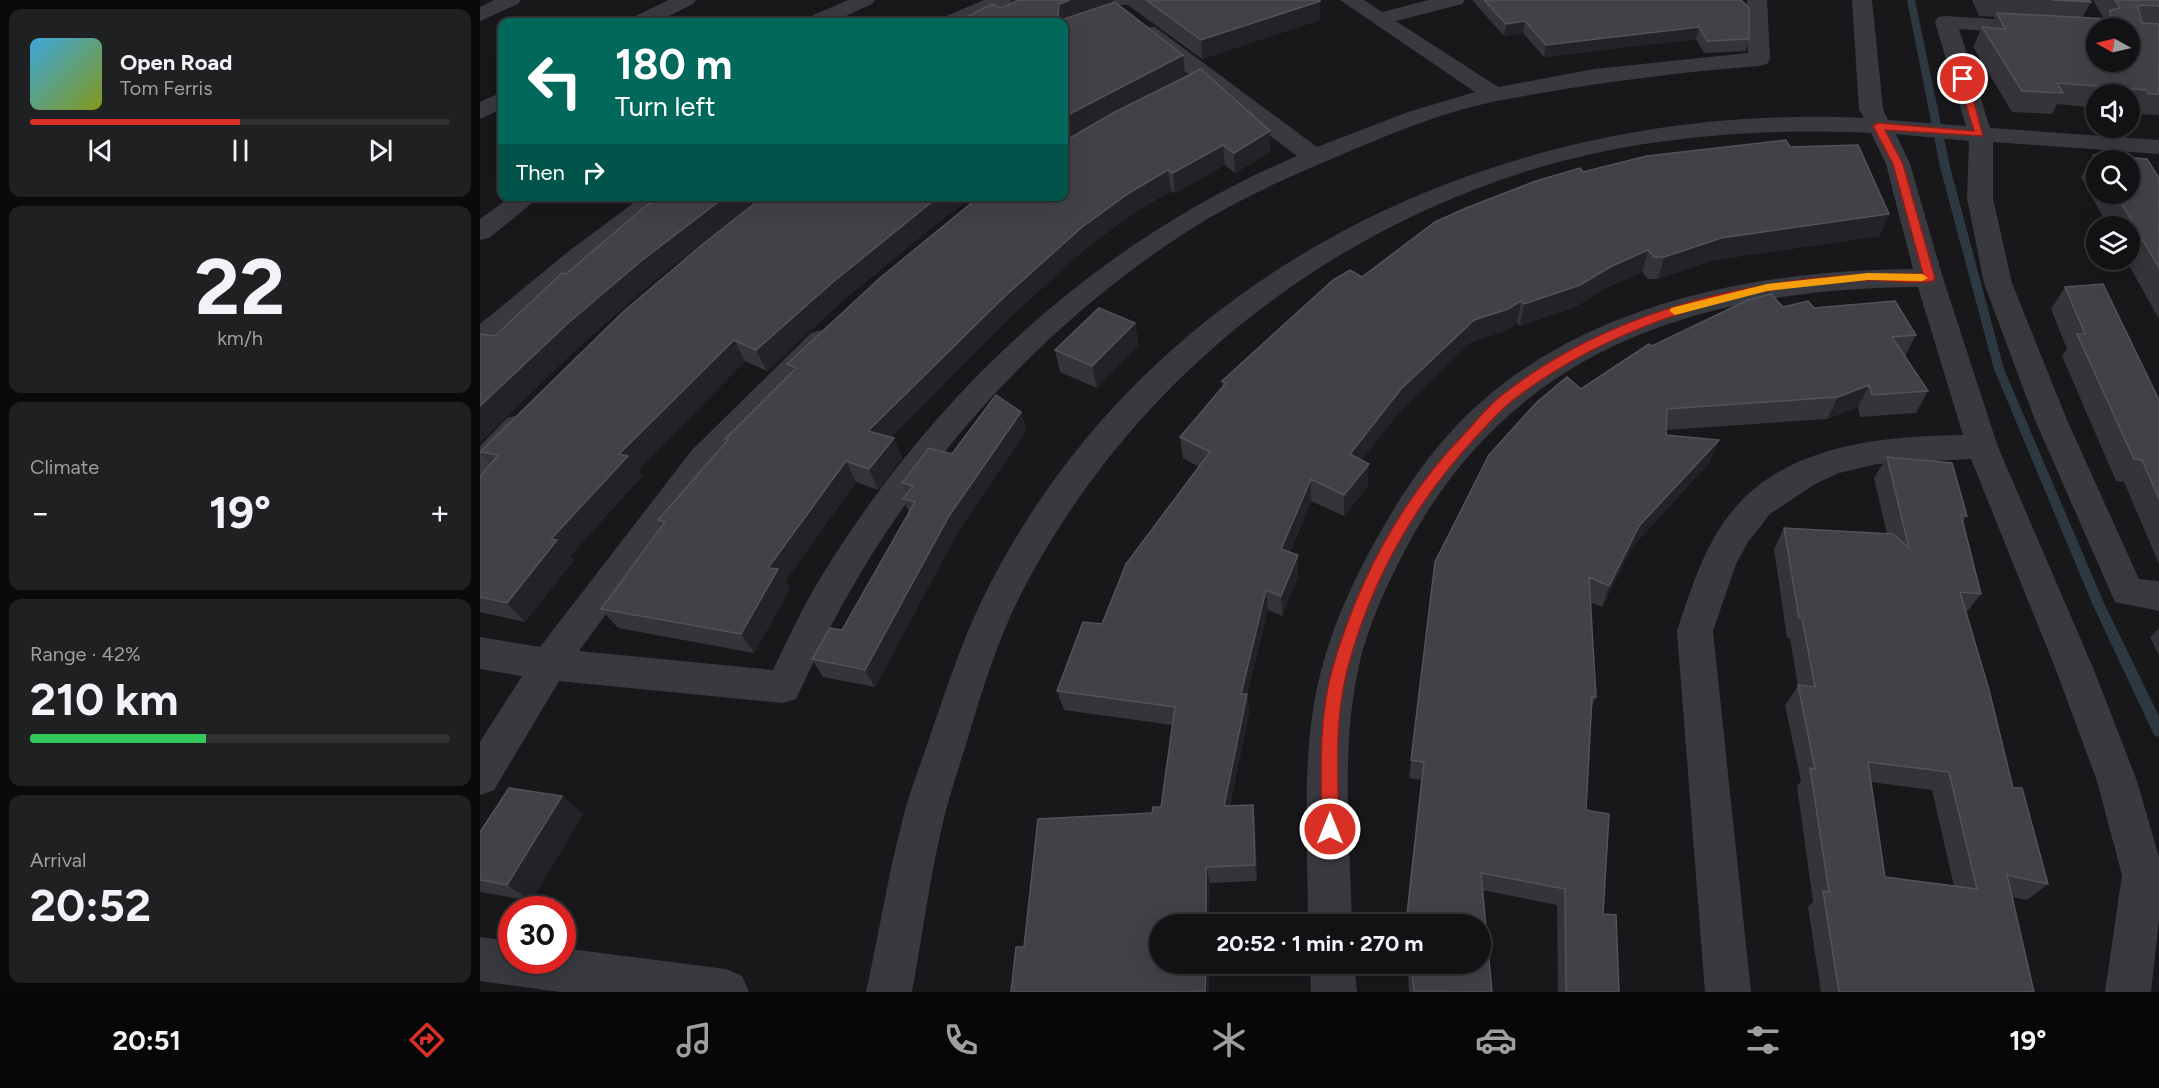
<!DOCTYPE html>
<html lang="en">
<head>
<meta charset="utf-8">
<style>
	body { margin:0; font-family:Figtree,sans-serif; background:#1f2022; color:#f1f3f6; height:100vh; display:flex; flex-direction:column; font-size:22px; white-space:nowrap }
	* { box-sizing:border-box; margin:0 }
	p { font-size:20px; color:#9c9ea0 }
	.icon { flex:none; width:33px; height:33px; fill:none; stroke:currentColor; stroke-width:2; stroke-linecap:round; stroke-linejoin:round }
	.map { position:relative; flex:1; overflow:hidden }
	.sheet { display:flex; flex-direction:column; gap:9px; padding:9px; background:#0a0a0b; width:480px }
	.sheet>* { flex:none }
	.hud { position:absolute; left:18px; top:18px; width:570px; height:183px; border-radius:12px; box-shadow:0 6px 24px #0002,0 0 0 2px #313234; background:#00695c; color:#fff; overflow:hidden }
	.needle { width:39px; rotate:278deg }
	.controls { position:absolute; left:1606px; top:18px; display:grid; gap:12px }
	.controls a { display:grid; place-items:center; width:54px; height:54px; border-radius:50%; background:#121214; box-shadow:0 6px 24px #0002,0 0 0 2px #313234; font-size:30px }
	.speed { position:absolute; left:18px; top:896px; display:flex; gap:12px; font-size:30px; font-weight:700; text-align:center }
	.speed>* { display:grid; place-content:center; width:78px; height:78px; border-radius:50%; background:#121214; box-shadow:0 6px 24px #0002,0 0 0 2px #313234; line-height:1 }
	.speed .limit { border:9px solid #d22; background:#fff; color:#111 }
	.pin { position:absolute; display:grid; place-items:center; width:51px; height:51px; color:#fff; margin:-26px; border:3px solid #fff; border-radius:50%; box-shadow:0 2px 6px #0007 }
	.me { position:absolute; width:66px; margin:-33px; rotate:0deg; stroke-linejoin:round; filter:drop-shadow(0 0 4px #0008) }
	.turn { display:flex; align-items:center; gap:21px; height:126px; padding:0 18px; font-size:27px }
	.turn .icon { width:78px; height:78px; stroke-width:2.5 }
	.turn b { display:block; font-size:42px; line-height:51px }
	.then { display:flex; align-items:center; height:57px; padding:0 18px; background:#0003; gap:12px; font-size:22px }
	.big { font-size:45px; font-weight:700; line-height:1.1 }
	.sheet .card { flex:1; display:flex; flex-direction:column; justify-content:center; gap:9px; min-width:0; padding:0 21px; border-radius:12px; background:#1f2022 }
	.sheet .dial { align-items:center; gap:0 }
	.dial b { font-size:78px; line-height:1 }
	.song { display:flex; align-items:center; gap:18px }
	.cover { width:72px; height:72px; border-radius:9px; background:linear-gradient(135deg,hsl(200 70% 55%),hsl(70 70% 35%)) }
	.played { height:6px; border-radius:3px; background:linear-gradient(90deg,#d93025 50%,#313234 50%) }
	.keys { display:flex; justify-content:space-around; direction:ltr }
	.heat { display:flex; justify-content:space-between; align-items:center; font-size:33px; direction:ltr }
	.charge { height:9px; border-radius:4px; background:linear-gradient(90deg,#34c759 42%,#313234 0) }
	.trip { position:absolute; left:669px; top:914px; width:342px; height:60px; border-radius:30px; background:#121214; box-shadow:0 6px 24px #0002,0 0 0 2px #313234; font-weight:700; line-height:60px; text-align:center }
	.dock { display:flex; height:96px; justify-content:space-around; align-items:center; background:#070708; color:#9c9ea0 }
	.dock .icon { width:42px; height:42px }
	.dock .on { color:#d93025 }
	.dock b { font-size:27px; color:#f1f3f6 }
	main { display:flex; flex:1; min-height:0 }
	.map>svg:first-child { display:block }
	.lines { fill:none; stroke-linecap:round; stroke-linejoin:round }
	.stream { fill:#2d3840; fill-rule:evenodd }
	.minor { fill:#393a40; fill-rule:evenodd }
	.wall { fill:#343439; fill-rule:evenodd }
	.shaded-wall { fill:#232327 }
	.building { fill:#414247; stroke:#515359; stroke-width:1.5; fill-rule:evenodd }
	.route { fill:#d93025; stroke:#8d1f18; stroke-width:1.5 }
	.slow { fill:#f59e0b }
</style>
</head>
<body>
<main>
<section class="sheet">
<div class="card">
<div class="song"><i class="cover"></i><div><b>Open Road</b><p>Tom Ferris</p></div></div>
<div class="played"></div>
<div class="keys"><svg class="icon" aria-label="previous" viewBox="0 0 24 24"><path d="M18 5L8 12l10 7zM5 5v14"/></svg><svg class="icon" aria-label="pause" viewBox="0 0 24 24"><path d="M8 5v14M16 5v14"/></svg><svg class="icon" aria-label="next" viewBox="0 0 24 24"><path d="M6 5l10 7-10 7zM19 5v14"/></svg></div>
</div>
<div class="card dial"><b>22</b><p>km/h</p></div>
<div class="card"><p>Climate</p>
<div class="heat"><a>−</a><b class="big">19°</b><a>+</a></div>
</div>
<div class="card"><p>Range · 42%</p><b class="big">210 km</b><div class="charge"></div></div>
<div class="card"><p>Arrival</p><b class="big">20:52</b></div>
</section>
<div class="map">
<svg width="1679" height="992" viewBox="0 0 1679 992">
	<rect width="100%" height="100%" fill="#18181b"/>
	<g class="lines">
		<path class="stream" d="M1427,0h8l35,167 54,202 100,234 55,113v21l-5,-2 -62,-132 -98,-234 -54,-202z"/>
		<path class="minor" d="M14,0h27l-3,4 -38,17v-14z
			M189,0h27l-3,4 -36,18h-27l3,-5z
			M368,0h27l-3,4 -39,18h-27l3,-5z
			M504,0h28l-3,4 -40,18h-28l3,-5z
			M860,0h24l18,12 47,-12h36l-3,4 -66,17 102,66 96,-18 154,-16 -1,-53h20l3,59 -3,5 -8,2c-90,7 -179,19 -267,36 -53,11 -106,34 -156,55 -43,18 -86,37 -127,61 -151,91 -278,228 -364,382 -18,32 -33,66 -49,99l-13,4 -224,-22 -65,109 -14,5v-53l42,-66 -42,-7v-32l60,10 152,-197 119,-117 10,-3 10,3 5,7 -122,126 -135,185 194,19c15,-31 30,-64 48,-93 113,-185 276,-336 476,-421l-158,-119 -3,-5 3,-5h16l162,120 91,-35 67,-20z
			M1372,0h20l11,109 5,11 78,6 -31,-104 3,-5 8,-1 151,10 8,2h-8v10l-138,-9 31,99 169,12v14l-166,-12v56l19,85 55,137 72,159 20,2v30l-44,-9 -80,-182 -51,-137 -17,-85 2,-57 -73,-7 14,30 33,114 55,169 96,223 43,111 22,76v62l-8,73h-46l17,-117 -25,-94 -41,-111 -85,-211 -94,5 -38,9 -24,11 -45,30 -22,28 -12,22 -23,67 38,361h-46l-28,-361c14,-42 28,-89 58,-123 54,-64 150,-72 228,-73l-45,-148c-212,2 -400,57 -508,254 -22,41 -44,87 -53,134 -16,82 -7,166 -5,249h-44c0,-83 -8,-172 13,-253 12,-47 33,-92 56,-133 24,-43 51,-84 85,-118 115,-116 294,-150 451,-151l-27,-105 -15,-31c-102,-5 -210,2 -309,28 -234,62 -437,224 -545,441 -20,41 -34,86 -47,129 -8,28 -18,55 -25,83 -15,59 -22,119 -33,178h-46c13,-58 22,-117 37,-174 6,-24 15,-47 23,-70 18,-52 34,-103 58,-152 163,-330 523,-495 880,-478l-5,-9z
			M22,92v17l-22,10v-17z
			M32,196h29l-52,42 -9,2v-21z
			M163,196h29l-182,150 -10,3v-25l89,-73z
			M38,415l11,3 5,8c-11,19 -34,46 -54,52v-32l27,-28z
			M0,937l32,4v19h50v-12l164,21 16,7 7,16h-189l-80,-11z
			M830,963h44l3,29h-46z"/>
	</g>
	<path class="wall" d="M538,0h300l2,20 -118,39 -74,-54h-10l65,50 2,20 -57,30 142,47 -35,21 -10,-8 -50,28 -4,-2 -39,23 -47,35 -76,69 -118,119 11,21 -24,32 -22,-8 -71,99 5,8 -36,64 -136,-25 -17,-19 61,-83 -4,-6 69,-78 -2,-3 66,-66 -4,-9 277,-168 -63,-188zM628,116l-38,22 -6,1z
		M992,0h269l8,39 -3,12 -42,2 -8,-14 -152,18 -21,-24 -19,3z
		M1492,0h117l2,2 -9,16 22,1 -11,-19h66v115l-24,-1 -2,-3h-3v-17h-33v14l-40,-4 -5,10 -40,-2 -39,-65 9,-20h8l5,-10 -16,-1z
		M1310,147l99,67 -10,22 -165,24 -56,19h-10l-6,-7 -38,17 -29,18 -55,19 -3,-3 -12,8 -34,11 -71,69 -39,49 7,26 -24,30 -33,-15 -21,51 8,3v21l-16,40 -14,-6 -21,84 2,19 -19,92 25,17 2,59 -47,2 -186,64 128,-134 9,-6 11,-82 -108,-15 -7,-19 45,-67 97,-157 -16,-9 -3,-21 43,-49 -1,-7 140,-104 221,-105z
		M1614,155l65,23v141l-33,-59h4v-34h-22l-27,-49zM1617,160l33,34h-33z
		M284,196h210l-38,28 -95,78 -74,69 -22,-10 -107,109 4,6 -72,80 4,4 -49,62 -45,-10v-135l10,-13 -10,-12z
		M1585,287l94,113v164l-35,-82 -8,-1 -54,-125 5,-7 -16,-40z
		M1303,307l31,1 102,27 -11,21 23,35 -12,22 -56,4 -2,-10 -31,12 -161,11v5l44,27 -78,85 -30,60 -12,-5 6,95 -5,12 -5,101 17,104 16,78h-61l-1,-87 -75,-15 10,102h-83l-2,-29h73v-39h-75l16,-144 -12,-2 26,-216 146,-173 71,-43z
		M655,323l3,22 -41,43 -37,-16 -5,-22z
		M541,412l5,19 -70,104 -81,152 -52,-10 -11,-18 30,-29 67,-118 -6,-13 4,-5 -5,-11 50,-29z
		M1407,457l80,59 -4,6 18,72 -15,19 47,175 35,96 -21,16 -15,-3 22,95h-213l-13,-85 5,-5 -16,-116 4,-5 -16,-76 13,-19 -8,-48h-3l-13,-89 10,-21 103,6 -13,-56zM1391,782l61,8 22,96 -69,-9z
		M1679,628v28l-9,-19z
		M82,796l21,18 -52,87 -51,-9v-60z"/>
	<path class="shaded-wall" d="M590,0h43v5l-49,18 -6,-5 1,-14z
		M840,1v19l-118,39 -1,-19z
		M1045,21l-2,12 -19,3 2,-12z
		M1219,27l-3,12 -152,18 2,-12z
		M703,55l2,20 -121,65v-23z
		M790,131v21l-35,21 -1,-20z
		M743,145l2,20 -50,28 -2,-20z
		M688,170l3,21 -39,23 -47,35 -76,69 -132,134 -9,-21 136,-134 77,-69 48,-35z
		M246,196h37l-110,86 -72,63 -101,98v-37l87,-82 74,-63z
		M459,196h35l-38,28 -95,78 -74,69 -11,-21 77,-68z
		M1409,214l-10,22 -165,24 -56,19 6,-22 57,-19z
		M1168,250l-6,22 -38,17 -29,18 -55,19 4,-22z
		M1041,301l-4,22 -12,8 -34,11 -71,69 -51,65 1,-22 51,-65 73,-69z
		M655,323l3,22 -41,43 -5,-22z
		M254,340l11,21 -107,109 4,6 -72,80 4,4 -49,62 -18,-19 44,-64 68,-85z
		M1389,385l-11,22 -31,12 11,-22z
		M541,412l5,19 -70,104 -81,152 -10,-17 84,-154z
		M414,438l8,20 -24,32 -9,-21z
		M1239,440l-9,22 -78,85 -30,60 7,-21 30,-60z
		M366,461l10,21 -71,99 5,8 -36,64 -13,-19 27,-66z
		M889,464l-1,22 -24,30v-21z
		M831,479v22l-29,69 -1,-21z
		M818,555v21l-16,40 -1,-20z
		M786,590l2,20 -21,84 2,19 -22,110 -3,-17 17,-112z
		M82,796l21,18 -52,87 -24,-16z
		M773,805l2,17 2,59 -2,-16z
		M726,867l4,16 -1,41h-3z
		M726,963h3v29h-4z"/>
	<path class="building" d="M538,0h52l-11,4 -1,14 3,2 54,-18 68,53 -119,62v-95h-107l35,-18 9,4z
		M666,0h172l2,1 -119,39z
		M1004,0h257l8,8v31l-42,2 -8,-14 -153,18 -21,-24 -19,3z
		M1572,0h37l2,2z
		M1635,0h44v6l-17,-1 -6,2 3,3 3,13 17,1v70h-11l-2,-4 -89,-7 6,10 -41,-2 -40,-64 23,2 -8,-16 113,6v-9l10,-2zM1617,28h33v34h-33z
		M721,69l69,62 -36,22 -11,-8 -50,28 -5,-3 -39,23 -48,35 -77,69 -136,134 26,7 -25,31 -23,-8 -78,107 10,1 -37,65 -140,-25 64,-87 -7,-2 70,-80 -3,-1 71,-71 -9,-4 93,-86 100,-82h84v-56l6,-2 45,-26z
		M1306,140l4,7 68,-2 31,69 -168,24 -57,19h-10l-6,-7 -38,17 -30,18 -56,19 -3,-3 -13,8 -34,11 -73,69 -51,65 19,10 -25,31 -33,-16 -30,70 17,6 -17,41 -15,-6 -25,104h6l-23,112 29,-1 2,60 -49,2v57h-46v39h46l-1,29h-194l5,-45h8l14,-128 114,-6 1,-6h8l14,-100 -118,-16 26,-69 19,2 24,-60 84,-112 -30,-15 46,-54 -4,-2 111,-101 17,-10 12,7 73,-55 31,-14 70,-27 44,-13 3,4 64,-16z
		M1614,155l53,4 12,19v90l-43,-74h14v-34h-33z
		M179,196h67l-85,65 -74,63 -87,82v-72l15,2 67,-63 4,1 75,-64z
		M284,196h175l-106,86 -77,68 -22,-10 -115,114 9,2 -77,83 6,1 -50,63 -27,-6v-120l18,-22 -18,-3 144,-141 79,-67z
		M1623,284l56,116v99l-17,-39 -8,-1 -57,-125h8l-20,-47z
		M1291,294l12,13 25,-6 6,7 81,-7 21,34 -24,2 36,54 -56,4 -3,-10 -31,12 -171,12 -1,26 53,5 -80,86 -30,60 -20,-9 7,120h-4l-6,113 23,4 -6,100 13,1 3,77h-53l-1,-103 -84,-16 11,119h-78l-3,-29h69v-39h-72l-1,-8 17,-154 -13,-2 24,-198 54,-107 48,-53 30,-25 14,12 68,-45 3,2 96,-46z
		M619,308l36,15 -43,43 -37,-16z
		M516,395l25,17 -72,104 -84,154 -53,-11 18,-31 12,2 73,-128 -12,-3 10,-13 -11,-3 27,-35 23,6z
		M1407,457l65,6 15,53 -6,-1 20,79 -21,-2 29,98 24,98h9l26,96 -41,-9 27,117h-195l-16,-101 6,1 -19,-124 5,1 -17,-84 17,2 -13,-69h-3l-15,-90 109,6 16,14zM1388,762l81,10 28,117 -92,-12z
		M29,788l53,8 -55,89 -27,-5v-48z"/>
	<path class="route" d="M1483,76l5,3 15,57 -98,-6 18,34 32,114 -2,3c-20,4 -44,-1 -65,-1 -33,1 -69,5 -102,11 -90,18 -181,53 -254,110 -13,10 -24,24 -36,36 -62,67 -106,145 -129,234 -13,52 -9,105 -8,158l-3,5 -6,3 -6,-3 -2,-5c-1,-53 -4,-108 10,-159 26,-91 68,-170 134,-238 12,-13 23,-27 36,-37 117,-92 275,-124 421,-121l-30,-110 -20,-38 5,-3 96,8 -16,-52z"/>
	<path class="slow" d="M1388,273l54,1 6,4 -6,3 -54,-1 -101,11 -92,24 -5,-4 1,-3 96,-24z"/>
</svg>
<div class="controls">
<a><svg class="needle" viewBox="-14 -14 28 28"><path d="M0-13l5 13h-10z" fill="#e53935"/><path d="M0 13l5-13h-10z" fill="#9c9ea0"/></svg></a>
<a><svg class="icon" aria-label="sound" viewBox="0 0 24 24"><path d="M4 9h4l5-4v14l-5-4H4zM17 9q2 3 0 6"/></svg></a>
<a><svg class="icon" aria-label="search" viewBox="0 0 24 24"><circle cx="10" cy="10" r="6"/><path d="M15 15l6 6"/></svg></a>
<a><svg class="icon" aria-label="layers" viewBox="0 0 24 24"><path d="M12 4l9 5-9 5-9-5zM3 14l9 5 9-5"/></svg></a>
</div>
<div class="speed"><div class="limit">30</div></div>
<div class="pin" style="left:1483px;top:79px;background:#d93025"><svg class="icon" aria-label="arrive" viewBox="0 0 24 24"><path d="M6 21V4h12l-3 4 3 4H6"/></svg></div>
<svg class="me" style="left:850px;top:829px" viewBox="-20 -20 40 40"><circle r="17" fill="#d93025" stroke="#fff" stroke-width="3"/><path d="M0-11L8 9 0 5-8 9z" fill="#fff"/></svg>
<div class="trip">20:52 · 1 min · 270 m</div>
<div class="hud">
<div class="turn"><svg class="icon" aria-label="left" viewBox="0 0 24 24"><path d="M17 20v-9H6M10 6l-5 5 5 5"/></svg><div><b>180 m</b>Turn left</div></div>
<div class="then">Then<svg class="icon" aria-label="right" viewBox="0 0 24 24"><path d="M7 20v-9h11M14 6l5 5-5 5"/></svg></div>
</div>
</div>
</main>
<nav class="dock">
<b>20:51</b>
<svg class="icon on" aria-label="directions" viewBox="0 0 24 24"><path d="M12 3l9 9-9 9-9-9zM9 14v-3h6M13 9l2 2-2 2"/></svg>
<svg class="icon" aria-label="music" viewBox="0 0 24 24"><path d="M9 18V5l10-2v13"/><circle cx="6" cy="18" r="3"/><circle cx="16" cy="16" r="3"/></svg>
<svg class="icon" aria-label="phone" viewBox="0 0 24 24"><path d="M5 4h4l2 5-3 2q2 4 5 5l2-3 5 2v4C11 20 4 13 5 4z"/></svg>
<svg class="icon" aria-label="climate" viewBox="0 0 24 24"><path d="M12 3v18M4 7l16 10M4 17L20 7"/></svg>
<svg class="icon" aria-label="car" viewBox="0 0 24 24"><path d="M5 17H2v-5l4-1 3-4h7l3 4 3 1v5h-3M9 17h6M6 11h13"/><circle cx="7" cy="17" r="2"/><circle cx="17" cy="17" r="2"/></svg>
<svg class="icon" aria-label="filters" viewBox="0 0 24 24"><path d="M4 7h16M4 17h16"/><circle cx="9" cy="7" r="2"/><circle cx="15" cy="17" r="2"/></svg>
<b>19°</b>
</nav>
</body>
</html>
